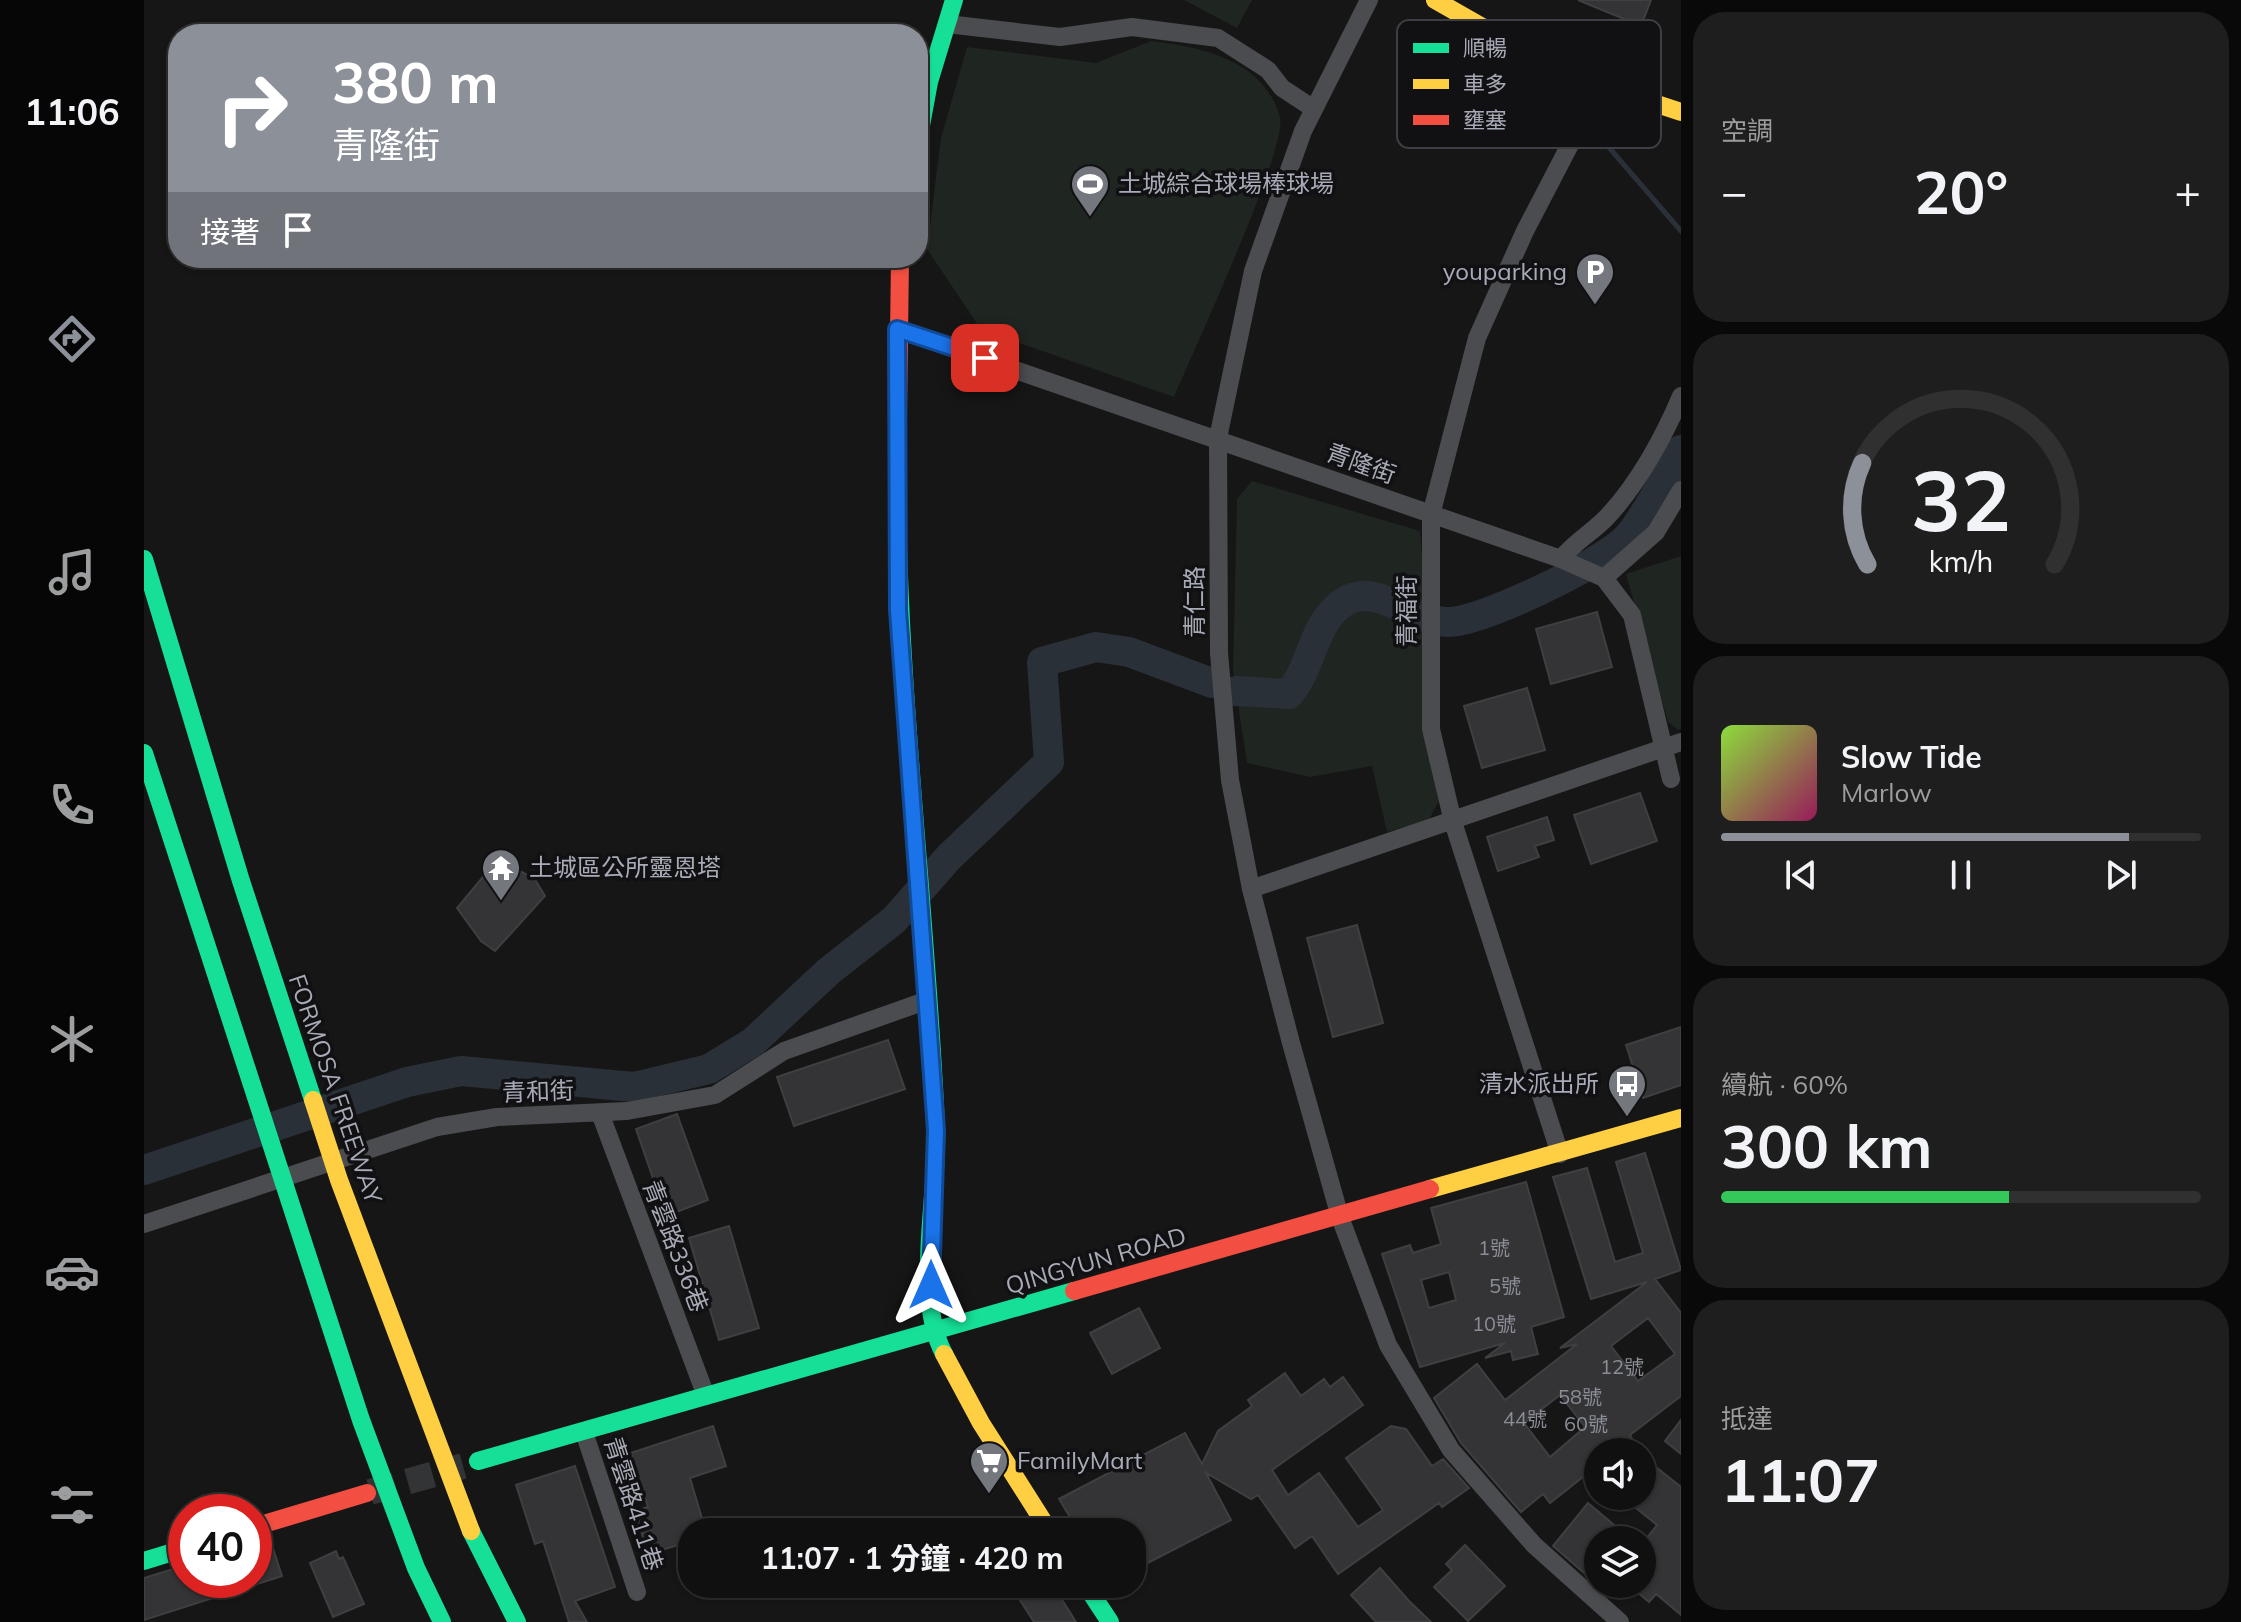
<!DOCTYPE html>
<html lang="zh-TW">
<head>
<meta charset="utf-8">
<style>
	body { margin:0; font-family:Mulish,"Noto Sans TC",sans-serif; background:#1e1e1e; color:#f1f3f6; height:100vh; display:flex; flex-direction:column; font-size:30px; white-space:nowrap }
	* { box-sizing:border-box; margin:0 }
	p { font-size:26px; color:#9c9d9f }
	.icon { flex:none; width:44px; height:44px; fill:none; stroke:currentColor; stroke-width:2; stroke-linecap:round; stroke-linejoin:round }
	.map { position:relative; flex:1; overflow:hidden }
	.side { display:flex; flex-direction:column; gap:12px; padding:12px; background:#090909; width:560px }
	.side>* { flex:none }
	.top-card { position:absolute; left:24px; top:24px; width:760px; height:244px; border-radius:32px; box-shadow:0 2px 6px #0004,0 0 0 2px #303030; background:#8c9099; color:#fff; overflow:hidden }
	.tools { position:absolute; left:1440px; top:1438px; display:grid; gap:16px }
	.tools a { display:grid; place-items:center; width:72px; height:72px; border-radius:50%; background:#101010; box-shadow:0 2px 6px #0004,0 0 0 2px #303030; font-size:40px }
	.speed { position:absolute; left:24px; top:1494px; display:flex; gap:16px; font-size:40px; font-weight:700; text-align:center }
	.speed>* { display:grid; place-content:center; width:104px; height:104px; border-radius:50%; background:#101010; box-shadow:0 2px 6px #0004,0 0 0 2px #303030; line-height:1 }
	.speed .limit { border:12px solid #d22; background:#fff; color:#111 }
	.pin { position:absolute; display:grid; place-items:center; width:68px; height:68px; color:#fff; margin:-34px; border-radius:16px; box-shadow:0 4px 12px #0006 }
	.me { position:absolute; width:88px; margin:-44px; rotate:0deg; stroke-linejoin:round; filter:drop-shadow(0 0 6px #0008) }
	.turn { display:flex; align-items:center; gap:28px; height:168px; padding:0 32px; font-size:36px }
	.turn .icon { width:104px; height:104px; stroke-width:2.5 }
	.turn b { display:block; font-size:56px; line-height:68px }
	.then { display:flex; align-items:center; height:76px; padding:0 32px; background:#0003; gap:16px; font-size:30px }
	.big { font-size:60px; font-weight:700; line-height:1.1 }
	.side .card { flex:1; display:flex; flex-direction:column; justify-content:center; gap:12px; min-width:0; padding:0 28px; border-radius:32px; background:#1e1e1e }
	.side .dial { align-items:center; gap:0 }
	.dial svg { height:208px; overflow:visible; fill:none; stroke:#303030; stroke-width:7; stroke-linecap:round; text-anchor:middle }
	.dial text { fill:#f1f3f6; stroke:none }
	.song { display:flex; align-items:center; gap:24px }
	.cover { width:96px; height:96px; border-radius:12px; background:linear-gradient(135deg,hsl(90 70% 55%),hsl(330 70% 35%)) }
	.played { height:8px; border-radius:4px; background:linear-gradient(90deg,#8c9099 85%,#303030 85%) }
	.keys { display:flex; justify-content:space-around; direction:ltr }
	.heat { display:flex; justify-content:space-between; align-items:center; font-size:44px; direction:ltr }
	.charge { height:12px; border-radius:6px; background:linear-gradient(90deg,#34c759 60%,#303030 0) }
	.trip { position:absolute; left:534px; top:1518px; width:468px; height:80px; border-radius:32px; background:#101010; box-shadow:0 2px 6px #0004,0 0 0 2px #303030; font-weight:700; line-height:80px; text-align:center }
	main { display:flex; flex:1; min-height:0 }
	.tab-bar { display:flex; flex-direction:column; width:144px; justify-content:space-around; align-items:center; background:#060606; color:#9c9d9f }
	.tab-bar .icon { width:56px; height:56px }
	.tab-bar .active { color:#8c9099 }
	.tab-bar b { font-size:36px; color:#f1f3f6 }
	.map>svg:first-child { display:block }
	.green { fill:#1f2520 }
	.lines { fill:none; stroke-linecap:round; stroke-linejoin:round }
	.stream { stroke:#2a3038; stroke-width:5 }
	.river { stroke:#2a3038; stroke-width:30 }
	.building { fill:#343436; stroke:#3f3f42; stroke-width:2; fill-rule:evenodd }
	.secondary-tunnel { stroke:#333436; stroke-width:26; stroke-dasharray:26 13; stroke-linecap:butt }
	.street { stroke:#4b4c4f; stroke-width:18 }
	.fast { stroke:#16e098; stroke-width:18 }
	.slow { stroke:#ffcf43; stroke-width:18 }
	.jam { stroke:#f24e42; stroke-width:18 }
	.route-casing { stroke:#114b97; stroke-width:20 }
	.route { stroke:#1a73e8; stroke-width:14 }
	.labels { text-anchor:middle; stroke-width:7; stroke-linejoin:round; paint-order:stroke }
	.number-label { font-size:20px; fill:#8b8d97 }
	.poi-label { font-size:24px; fill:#a8abb7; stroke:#111012; text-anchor:start }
	.street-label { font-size:24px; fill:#a8abb7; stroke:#111012 }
	.key { fill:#111012; stroke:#3e3e44; stroke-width:2 }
	.key-label { font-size:22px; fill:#a8abb7 }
</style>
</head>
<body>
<main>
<nav class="tab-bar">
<b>11:06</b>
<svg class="icon active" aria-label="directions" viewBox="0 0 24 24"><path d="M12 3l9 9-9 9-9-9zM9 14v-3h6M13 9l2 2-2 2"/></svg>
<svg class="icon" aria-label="music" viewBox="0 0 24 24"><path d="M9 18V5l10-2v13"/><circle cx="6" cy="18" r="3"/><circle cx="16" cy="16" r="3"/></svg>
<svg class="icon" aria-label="phone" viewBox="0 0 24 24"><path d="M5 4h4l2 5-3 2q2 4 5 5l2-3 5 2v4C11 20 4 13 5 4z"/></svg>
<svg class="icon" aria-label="climate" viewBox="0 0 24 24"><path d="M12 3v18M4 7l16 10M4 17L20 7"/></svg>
<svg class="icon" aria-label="car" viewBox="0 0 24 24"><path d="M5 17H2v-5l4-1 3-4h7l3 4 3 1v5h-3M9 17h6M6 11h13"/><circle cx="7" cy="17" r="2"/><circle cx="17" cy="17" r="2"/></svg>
<svg class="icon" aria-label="filters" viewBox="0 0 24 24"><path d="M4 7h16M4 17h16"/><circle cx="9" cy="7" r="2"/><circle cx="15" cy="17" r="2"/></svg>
</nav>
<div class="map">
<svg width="1537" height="1622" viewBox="0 0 1537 1622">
	<rect width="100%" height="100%" fill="#161616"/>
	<path class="green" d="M1040,0h68l-15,28z
		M1007,41c51,6 113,19 129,76 8,31 -88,237 -106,280l-183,-64 -13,-8 -51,-76 14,-111 26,-91 129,16z
		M1108,481l168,50 20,267 -11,22 -42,12 -15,-66 -62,11 -63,-14 -14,-92 4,-172z
		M1537,556v173l-3,1 -10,-8 -42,-148z"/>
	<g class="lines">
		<path class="stream" d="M1326,54l107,68
			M1441,128l15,9 81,94"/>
		<path class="river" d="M1092,691l53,3c24,-28 23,-71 55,-92 31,-21 69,19 103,20 34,1 156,-59 180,-84 17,-18 40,-64 54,-88
			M0,1170l263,-88 54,-11 173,16 75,-18 44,-27 76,-71 65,-51 55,-63 100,-95 -7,-100 54,-15 33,5 83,31"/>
	</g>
	<path class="building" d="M1434,0h73l-10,26z
		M1453,612l15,55 -61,17 -15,-55z
		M1383,688l18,62 -63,18 -18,-62z
		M1496,793l17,48 -66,23 -17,-49z
		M1403,817l7,23 -19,6 4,11 -41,14 -11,-34z
		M353,860l37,18 11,18 -50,55 -14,-10 -24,-33z
		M1213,925l26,98 -50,14 -26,-99z
		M1537,1027v58l-38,13 -17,-53z
		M744,1040l17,49 -111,37 -17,-49z
		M533,1114l31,86 -42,16 -30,-87z
		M1501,1153l36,117 -26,9 26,34v83l-51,39 2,4 -17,13h-17v13l-48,38 -7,-9 -22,18 -60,-69 -27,-45 43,-34 28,36 72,-56 -17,4 87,-66 -56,17 -38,-122 34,-9 28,94 28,-9 -27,-91zM1504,1318l27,36 -37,27 -27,-35zM1416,1395l25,32 -35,30 -26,-34z
		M1382,1182l38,135 -33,10 7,27 -25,6 -2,-9 -26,7 20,-15 -85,24 -38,-113 28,-9 3,8 28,-9 -10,-36zM1305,1272l7,28 -27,8 -8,-28z
		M585,1226l30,102 -40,12 -30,-102z
		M995,1308l21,40 -48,26 -22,-41z
		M1141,1373l16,23 23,-17 6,8 13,-10 20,28 -91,65 16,25 31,-22 39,54 25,-17 -37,-52 45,-32 15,3 26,37 11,-7 26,29 -27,19 -3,-4 -101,71 -26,-38 -17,12 -37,-53 -7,4 -45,-26 25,47 -99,51v-39h-53l-20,-33 126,-66 17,31 16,-33 34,-25 -4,-6z
		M1537,1420v34l-16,-13z
		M569,1426l13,40 -36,12 16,54h-14v9l-44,13 -13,-43 13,-4 -17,-54z
		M1507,1463l30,24v128l-25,-21 -7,8 -21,-18h14v-40l15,-19 -36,-29h21v-21z
		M431,1466l40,121 -40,14 12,21h-18l-26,-81 -8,3 -19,-59z
		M1444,1503l44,37h-34v45l-45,-39z
		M126,1539l12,37 -138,44v-42l42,-13v15h68v-36z
		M1321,1545l40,41 -37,35 -34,-34 18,-17 -6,-6z
		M192,1551l3,8 4,-2 21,47 -31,13 -23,-54z
		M1236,1568l29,33 22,21h-55l-25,-27z
		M888,1584h20l24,38h-42l-18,-28z"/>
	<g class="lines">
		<path class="secondary-tunnel" d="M226,1492l93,-26"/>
		<path class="street" d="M1225,0l-66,131 -50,140 -35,167 1,215 11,127 21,109 40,154 49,174 48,128 63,105 83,95 86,77
			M803,24l113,13 72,-10 86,11 50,32 14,18 32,21
			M753,329l664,230 43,19 28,37 39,164
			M1417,559c13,-17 31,-26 46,-42 31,-33 57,-80 74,-121
			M1460,578l52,-46 25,-42
			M1107,889l430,-147
			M456,1113l106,283
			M1416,1154l-107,-332 -22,-93v-214l46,-177 48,-107 76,-146
			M0,1224l293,-97 60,-10 130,-6 88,-16 69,-44 144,-51
			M440,1432l53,160"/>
		<path class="fast" d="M774,142l11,-60 25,-82
			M753,494c2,212 30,422 39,633 3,66 -23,169 8,227
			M0,559l97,322 72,219
			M0,753l217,667 55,148 26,54
			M334,1461l596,-170
			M327,1531l46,91
			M0,1561l42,-13
			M941,1584l25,38"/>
		<path class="slow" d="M1291,0l128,73 118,39
			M169,1100l26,80 132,351
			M1286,1189l251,-71
			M800,1354l37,69 69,109"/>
		<path class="jam" d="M753,494l3,-236
			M930,1291l356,-102
			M110,1527l113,-34"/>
	</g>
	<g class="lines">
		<g class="route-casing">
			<path id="route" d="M787,1285l5,-155 -38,-520 -1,-281 88,29"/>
		</g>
		<use href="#route" class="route"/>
	</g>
	<defs>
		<g id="stadium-pin" transform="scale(2)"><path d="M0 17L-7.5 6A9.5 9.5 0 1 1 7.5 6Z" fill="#75777f" stroke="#111012"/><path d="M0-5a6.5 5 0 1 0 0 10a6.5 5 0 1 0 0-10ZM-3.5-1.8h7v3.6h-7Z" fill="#fff"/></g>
		<g id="parking-pin" transform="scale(2)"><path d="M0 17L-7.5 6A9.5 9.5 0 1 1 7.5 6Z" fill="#75777f" stroke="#111012"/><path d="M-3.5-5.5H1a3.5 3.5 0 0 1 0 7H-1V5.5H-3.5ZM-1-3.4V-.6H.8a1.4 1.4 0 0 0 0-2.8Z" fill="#fff"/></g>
		<g id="temple-pin" transform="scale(2)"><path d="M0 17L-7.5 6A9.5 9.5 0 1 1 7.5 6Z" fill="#75777f" stroke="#111012"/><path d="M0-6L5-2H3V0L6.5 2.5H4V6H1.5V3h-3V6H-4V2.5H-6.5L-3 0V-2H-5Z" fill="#fff"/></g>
		<g id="bus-pin" transform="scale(2)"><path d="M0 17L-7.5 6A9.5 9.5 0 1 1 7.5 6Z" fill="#75777f" stroke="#111012"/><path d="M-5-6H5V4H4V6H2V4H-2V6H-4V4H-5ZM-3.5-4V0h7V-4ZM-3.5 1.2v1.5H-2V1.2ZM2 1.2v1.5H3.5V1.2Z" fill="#fff"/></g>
		<g id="supermarket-pin" transform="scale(2)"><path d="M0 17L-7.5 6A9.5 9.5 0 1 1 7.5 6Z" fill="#75777f" stroke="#111012"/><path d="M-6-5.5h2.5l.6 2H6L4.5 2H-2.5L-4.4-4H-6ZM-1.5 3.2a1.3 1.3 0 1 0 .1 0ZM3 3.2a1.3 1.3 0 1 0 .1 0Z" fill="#fff"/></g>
	</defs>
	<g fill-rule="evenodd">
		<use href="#stadium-pin" x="946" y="184"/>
		<use href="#parking-pin" x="1451" y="272"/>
		<use href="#temple-pin" x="357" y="868"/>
		<use href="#bus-pin" x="1483" y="1084"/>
		<use href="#supermarket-pin" x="845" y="1461"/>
	</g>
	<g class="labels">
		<g class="number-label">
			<text x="1350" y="1255">1號</text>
			<text x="1361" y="1293">5號</text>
			<text x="1350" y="1331">10號</text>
			<text x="1478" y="1374">12號</text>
			<text x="1436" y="1404">58號</text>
			<text x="1381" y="1426">44號</text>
			<text x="1442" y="1431">60號</text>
		</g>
		<g class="poi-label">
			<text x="974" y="192">土城綜合球場棒球場</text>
			<text x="1423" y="280" text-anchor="end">youparking</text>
			<text x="385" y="876">土城區公所靈恩塔</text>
			<text x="1455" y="1092" text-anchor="end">清水派出所</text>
			<text x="873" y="1469">FamilyMart</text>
		</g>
		<g class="street-label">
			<text transform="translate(1217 464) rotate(20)" y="8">青隆街</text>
			<text transform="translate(1051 602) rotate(-90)" y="8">青仁路</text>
			<text transform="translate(1263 611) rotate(-90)" y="8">青福街</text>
			<text transform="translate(191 1089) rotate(71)" y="8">FORMOSA FREEWAY</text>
			<text transform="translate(394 1092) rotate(-2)" y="8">青和街</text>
			<text transform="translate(531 1246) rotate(69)" y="8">青雲路336巷</text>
			<text transform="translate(952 1261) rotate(-16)" y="8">QINGYUN ROAD</text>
			<text transform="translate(489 1504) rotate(72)" y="8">青雲路411巷</text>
		</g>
	</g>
	<rect x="1253" y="20" width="264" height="128" rx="12" class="key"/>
	<rect x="1269" y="43" width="36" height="10" fill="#16e098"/>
	<rect x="1269" y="79" width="36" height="10" fill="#ffcf43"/>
	<rect x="1269" y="115" width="36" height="10" fill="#f24e42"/>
	<g class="key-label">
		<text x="1319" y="56">順暢</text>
		<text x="1319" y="92">車多</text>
		<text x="1319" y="128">壅塞</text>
	</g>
</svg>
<div class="tools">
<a><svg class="icon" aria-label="sound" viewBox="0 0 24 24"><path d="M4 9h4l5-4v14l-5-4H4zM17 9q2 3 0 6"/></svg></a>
<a><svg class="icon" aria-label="layers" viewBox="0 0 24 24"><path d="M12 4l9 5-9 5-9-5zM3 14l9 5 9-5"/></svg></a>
</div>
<div class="speed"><div class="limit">40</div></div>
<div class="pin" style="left:841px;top:358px;background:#d93025"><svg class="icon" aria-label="arrive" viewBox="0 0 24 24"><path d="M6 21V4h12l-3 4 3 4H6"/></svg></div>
<svg class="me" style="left:787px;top:1285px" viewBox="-20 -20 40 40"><path d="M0-17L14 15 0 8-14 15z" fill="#1a73e8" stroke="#fff" stroke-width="4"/></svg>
<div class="trip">11:07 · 1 分鐘 · 420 m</div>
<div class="top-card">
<div class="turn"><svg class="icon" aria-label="right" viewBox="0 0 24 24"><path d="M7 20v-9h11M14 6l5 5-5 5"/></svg><div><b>380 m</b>青隆街</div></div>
<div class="then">接著<svg class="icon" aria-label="arrive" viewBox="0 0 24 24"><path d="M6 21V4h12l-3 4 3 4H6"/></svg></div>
</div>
</div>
<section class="side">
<div class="card"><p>空調</p>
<div class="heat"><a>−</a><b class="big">20°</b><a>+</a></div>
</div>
<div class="card dial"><svg viewBox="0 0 100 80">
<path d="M14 69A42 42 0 1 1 86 69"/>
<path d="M14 69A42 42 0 0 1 12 30" stroke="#8c9099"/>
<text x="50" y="56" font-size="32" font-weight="700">32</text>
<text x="50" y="72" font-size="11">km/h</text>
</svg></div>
<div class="card">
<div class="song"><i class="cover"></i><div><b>Slow Tide</b><p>Marlow</p></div></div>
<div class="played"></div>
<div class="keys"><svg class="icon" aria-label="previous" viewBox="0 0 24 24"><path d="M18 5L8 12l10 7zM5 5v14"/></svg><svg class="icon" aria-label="pause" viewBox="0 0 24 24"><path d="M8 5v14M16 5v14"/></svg><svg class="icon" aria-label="next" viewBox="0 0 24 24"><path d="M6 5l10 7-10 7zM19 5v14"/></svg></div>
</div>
<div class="card"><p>續航 · 60%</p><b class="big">300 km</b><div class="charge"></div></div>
<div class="card"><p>抵達</p><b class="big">11:07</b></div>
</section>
</main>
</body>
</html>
